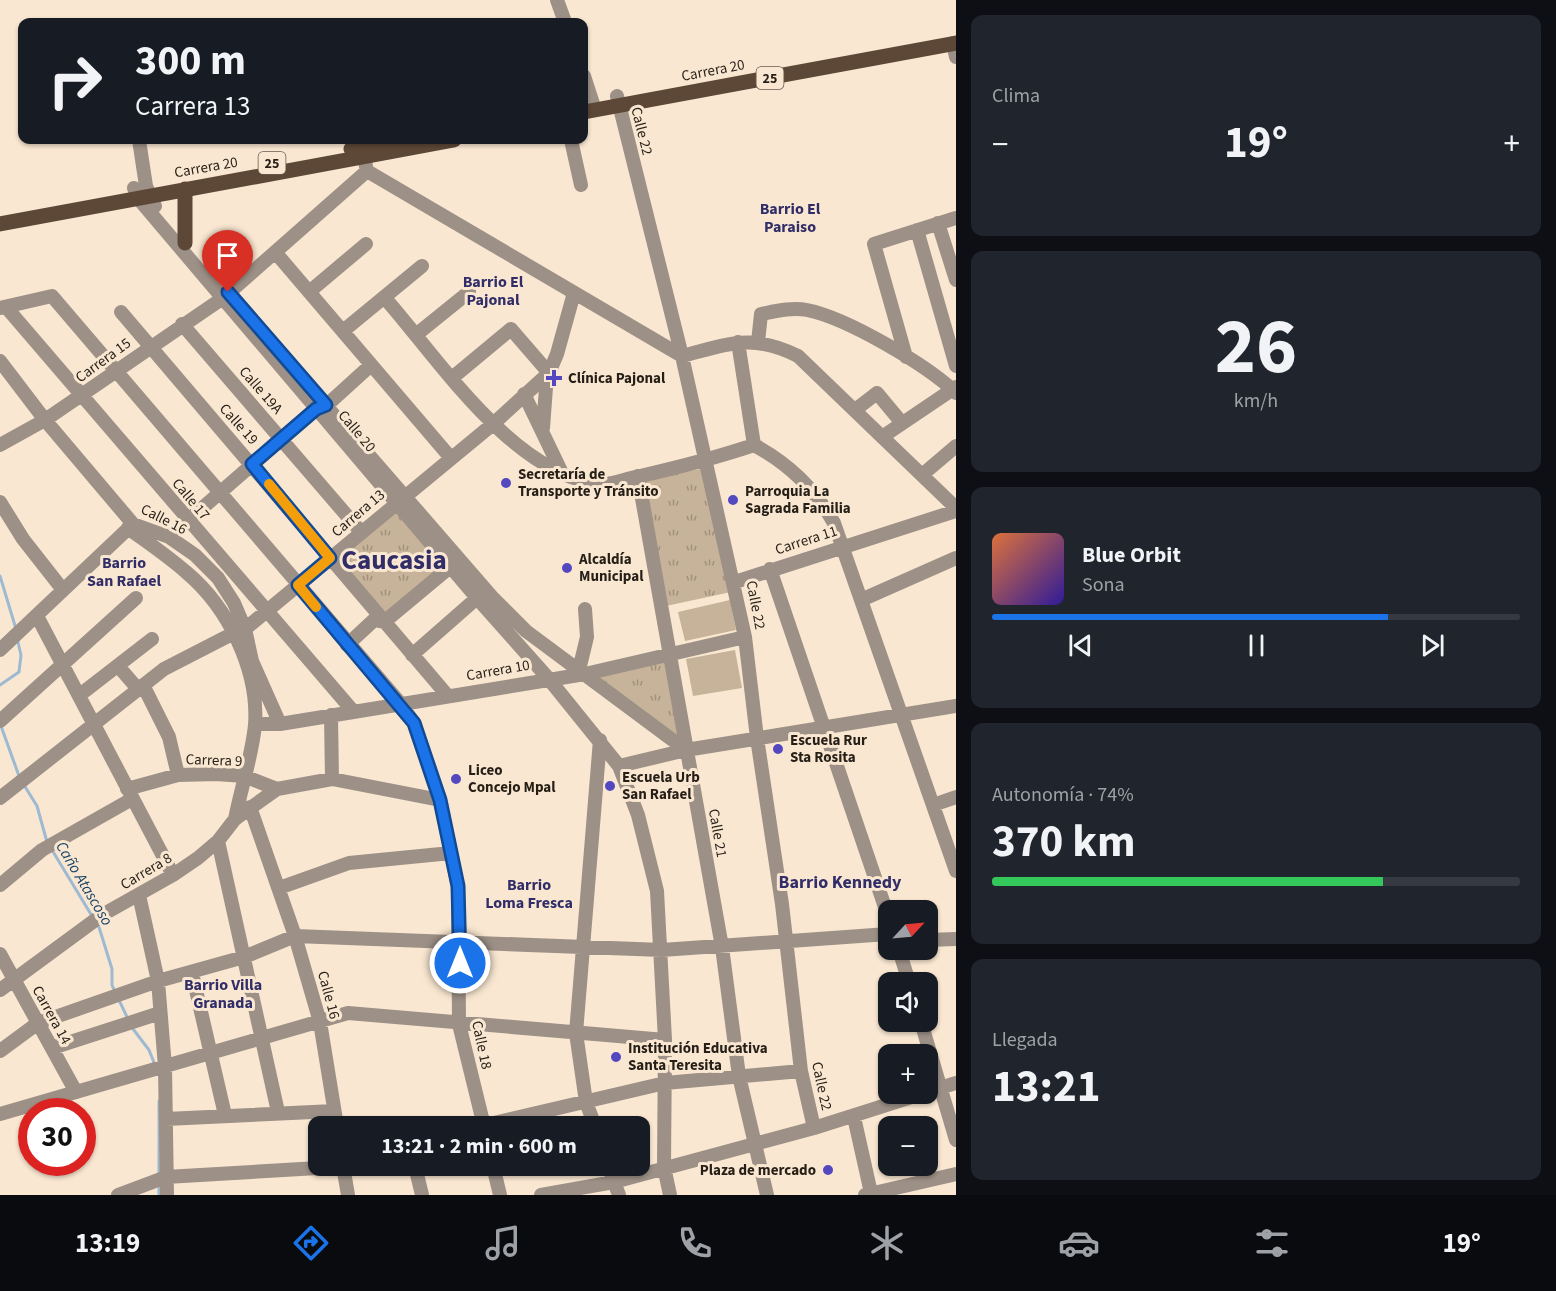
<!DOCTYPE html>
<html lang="es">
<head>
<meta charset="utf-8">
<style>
	body { margin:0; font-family:"Source Sans 3",sans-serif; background:#20242c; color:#f1f3f6; height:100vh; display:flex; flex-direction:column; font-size:22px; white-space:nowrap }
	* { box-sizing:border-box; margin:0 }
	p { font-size:20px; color:#9ea1a6 }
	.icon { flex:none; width:33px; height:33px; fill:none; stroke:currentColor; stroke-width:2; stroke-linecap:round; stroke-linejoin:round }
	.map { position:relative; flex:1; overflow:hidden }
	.details { display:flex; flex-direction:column; gap:15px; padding:15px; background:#0d0f14; width:600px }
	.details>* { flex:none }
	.top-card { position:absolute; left:18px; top:18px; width:570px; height:126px; border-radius:12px; box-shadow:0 2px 4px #0004; background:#171b24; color:#f1f3f6; overflow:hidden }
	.needle { width:39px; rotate:64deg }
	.fabs { position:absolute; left:878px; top:900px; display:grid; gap:12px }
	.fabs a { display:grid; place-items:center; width:60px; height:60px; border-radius:12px; background:#171b24; box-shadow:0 2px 4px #0004; font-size:30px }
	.speed { position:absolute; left:18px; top:1098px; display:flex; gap:12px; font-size:30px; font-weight:700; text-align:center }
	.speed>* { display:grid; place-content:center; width:78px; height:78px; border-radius:50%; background:#171b24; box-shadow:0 2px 4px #0004; line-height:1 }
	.speed .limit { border:9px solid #d22; background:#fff; color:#111 }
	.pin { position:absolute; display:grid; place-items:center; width:51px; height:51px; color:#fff; margin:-62px -26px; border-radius:50% 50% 50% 0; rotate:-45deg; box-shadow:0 0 6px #0007 }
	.pin .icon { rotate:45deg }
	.me { position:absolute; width:66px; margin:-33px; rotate:0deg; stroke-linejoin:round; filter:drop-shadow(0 0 4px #0008) }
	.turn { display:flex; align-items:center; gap:21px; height:126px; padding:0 18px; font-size:27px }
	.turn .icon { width:78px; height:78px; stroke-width:2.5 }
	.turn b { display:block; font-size:42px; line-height:51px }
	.big { font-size:45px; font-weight:700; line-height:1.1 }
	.details .card { flex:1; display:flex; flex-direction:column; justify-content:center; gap:9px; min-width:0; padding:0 21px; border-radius:12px; background:#20242c }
	.details .dial { align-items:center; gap:0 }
	.dial b { font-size:78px; line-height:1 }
	.song { display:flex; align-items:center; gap:18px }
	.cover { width:72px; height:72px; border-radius:9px; background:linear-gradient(135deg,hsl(20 70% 55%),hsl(250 70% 35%)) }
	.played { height:6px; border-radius:3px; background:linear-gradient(90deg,#1a73e8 75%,#363941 75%) }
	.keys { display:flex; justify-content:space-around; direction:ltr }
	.heat { display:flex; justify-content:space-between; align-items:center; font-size:33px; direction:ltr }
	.charge { height:9px; border-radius:4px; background:linear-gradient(90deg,#34c759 74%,#363941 0) }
	.trip { position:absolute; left:308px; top:1116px; width:342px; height:60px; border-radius:12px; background:#171b24; box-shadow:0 2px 4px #0004; font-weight:700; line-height:60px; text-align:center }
	.menu { display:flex; height:96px; justify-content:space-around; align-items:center; background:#090b0e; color:#9ea1a6 }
	.menu .icon { width:42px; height:42px }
	.menu .current { color:#1a73e8 }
	.menu b { font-size:27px; color:#f1f3f6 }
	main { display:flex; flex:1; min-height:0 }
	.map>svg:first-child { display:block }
	.grass { fill:#c7b399 }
	.park { fill:url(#park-tufts) }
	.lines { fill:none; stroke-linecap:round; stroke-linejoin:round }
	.stream { stroke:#9eb9d2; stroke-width:3 }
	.minor { stroke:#9d9086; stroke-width:14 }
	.major { stroke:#5d4736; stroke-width:15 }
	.route-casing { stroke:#114b97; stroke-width:15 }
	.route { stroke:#1a73e8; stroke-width:10 }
	.slow { stroke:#f59e0b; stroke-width:10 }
	.poi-dot { fill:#5348c0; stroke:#f9e7d1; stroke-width:2 }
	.labels { text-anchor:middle; stroke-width:6; stroke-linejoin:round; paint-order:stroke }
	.shield { fill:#f9e7d1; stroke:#655b4f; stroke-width:1.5 }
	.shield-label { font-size:14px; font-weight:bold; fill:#261f17 }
	.street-label { font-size:15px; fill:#261f17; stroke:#f9e7d1 }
	.poi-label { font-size:15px; font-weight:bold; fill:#261f17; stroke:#f9e7d1; text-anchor:start }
	.neighbourhood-label { font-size:16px; font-weight:bold; fill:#302d68; stroke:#f9e7d1 }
	.water-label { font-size:16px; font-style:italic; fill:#174265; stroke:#f9e7d1 }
	.quarter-label { font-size:18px; font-weight:bold; fill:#302d68; stroke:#f9e7d1 }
	.town-label { font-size:27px; font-weight:bold; fill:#302d68; stroke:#f9e7d1 }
</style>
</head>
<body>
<main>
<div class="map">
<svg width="956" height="1195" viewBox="0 0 956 1195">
	<defs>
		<pattern id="park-tufts" width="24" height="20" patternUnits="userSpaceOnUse" patternTransform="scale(1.5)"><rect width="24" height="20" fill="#c7b399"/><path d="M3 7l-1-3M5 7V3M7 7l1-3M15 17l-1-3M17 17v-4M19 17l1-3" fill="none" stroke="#a1917c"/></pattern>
	</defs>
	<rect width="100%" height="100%" fill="#f9e7d1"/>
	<path class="grass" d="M730,600l6,30 -51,11 -7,-29z
		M735,650l7,38 -49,8 -7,-37z"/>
	<path class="park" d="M706,468l25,124 -65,14 -25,-126z
		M396,509l49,57 -60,50 -48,-56z
		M669,656l14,88 -92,-68z"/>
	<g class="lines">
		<path class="stream" d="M0,576l16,53
			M0,685l19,-13 2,-17 -4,-17
			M1,726l18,50
			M24,785l13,21 10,36
			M52,850l40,66
			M98,924l14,45v16l3,7
			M118,998l10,21
			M130,1025l19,25 6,15
			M159,1101v75
			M159,1185v10"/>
		<path class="minor" d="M557,0l8,22
			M953,43l3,14
			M584,76l11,34
			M617,96l65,260 63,281 12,101 25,166 19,167 13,57
			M139,140l7,46 9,20
			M571,140l10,45
			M364,157l3,14 315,185c47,-12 70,-23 116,0l158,152
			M134,188l3,9 340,401 71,80 71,88 19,49 19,76 8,149 -1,127 6,28
			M938,223l18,57
			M917,230l39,136
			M275,252l175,205
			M309,292l57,-48
			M384,297c54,61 129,178 216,187 11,1 25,-5 36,-7 40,-9 79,-19 118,-32 35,19 60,43 80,78l122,348
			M6,307l347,404
			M0,308l52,-12 348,407 14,20 26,77 18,87 1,137 25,102
			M121,312l326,383
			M182,324l179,208
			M343,331l79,-65
			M417,334l52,-42
			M738,342l16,103
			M758,342l3,-28c15,-3 31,-7 46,-4 40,8 120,55 149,83
			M906,357l-32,-113 82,-26
			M0,361l45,59 88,104 36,13 26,18 23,23 16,25 11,26 7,32 28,63
			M288,362l205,236 33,33 160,119
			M452,378l59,-49 38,44
			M524,394l38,79
			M855,410l22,-17 25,30
			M543,428l4,-54
			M882,437l74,-50
			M0,445l45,-25 178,-122 144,-127
			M922,475l34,-29
			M638,476l84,471 17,129 28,119
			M0,502l23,37 40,51
			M128,528c19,14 40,28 58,44 42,35 73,98 69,153 -3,31 -14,63 -20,94
			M169,537l147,-128 12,-5 43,-39
			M770,569l118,347
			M735,582l221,-71
			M861,600l95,-42
			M37,616l136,259
			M245,629l248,-205 56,-51 8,-19 17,-61
			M347,645l27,-25 10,2 66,-55
			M0,650l133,-126
			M412,655l65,-57
			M118,666l20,23
			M579,670l8,-33 -2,-28
			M143,685l26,52 9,38
			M81,694l71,-55
			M331,715l1,64
			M0,721l136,-123
			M255,724h25l305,-50 160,-37
			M619,766l67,-16 270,-44
			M127,789l51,-14 38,-1 28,2 33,13 55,-10 108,21
			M0,798l164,-129 70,-36
			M933,805l23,-8
			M250,807l45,129 25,86 17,104
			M218,841l60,271
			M0,885l42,-35 90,-51
			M279,888l70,-25 102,-10
			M139,895l19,86 7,86 2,128
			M927,940l29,-1
			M899,950l10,32
			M0,954l76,138
			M192,973l33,142
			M0,990l102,-75 71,-40 25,-17 20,-17 17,-22 42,-30
			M921,1022l35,118
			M52,1048l108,-35
			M0,1051l38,-28 120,-42 86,-24 51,-21 367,14 226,-16
			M0,1114l348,-101 317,27
			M854,1117l17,76
			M166,1119l168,-8
			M481,1126l184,-43 136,-12
			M595,1126l-9,-24 -10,-69 24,-293
			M343,1166l5,29
			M415,1166l7,29
			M493,1166l7,29
			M608,1166l11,29
			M118,1195l48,-18 186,-11
			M541,1195l73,-13 200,-54 142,-45
			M865,1195l91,-21"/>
		<path class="major" d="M584,112l372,-69
			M351,149l47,-9
			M185,189v54
			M0,224l454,-84"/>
	</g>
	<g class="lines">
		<g class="route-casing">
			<path id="route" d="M228,292l98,113 -10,4 -64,55 78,94 -32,27 116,138 26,77 18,86 2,77"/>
		</g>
		<use href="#route" class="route"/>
		<path class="slow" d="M269,484l61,74 -32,27 18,22"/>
	</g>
	<g class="poi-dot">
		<path d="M551 369h6v6h6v6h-6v6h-6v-6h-6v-6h6z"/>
		<circle cx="506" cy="483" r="6"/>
		<circle cx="733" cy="500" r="6"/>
		<circle cx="567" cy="568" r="6"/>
		<circle cx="778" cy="749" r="6"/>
		<circle cx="456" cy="779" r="6"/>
		<circle cx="610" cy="786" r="6"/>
		<circle cx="616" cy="1057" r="6"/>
		<circle cx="828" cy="1170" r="6"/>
	</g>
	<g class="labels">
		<g class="shield">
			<rect x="756.5" y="67" width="27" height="22" rx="4.5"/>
			<rect x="258.5" y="152" width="27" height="22" rx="4.5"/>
		</g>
		<g class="shield-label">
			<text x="770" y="83">25</text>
			<text x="272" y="168">25</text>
		</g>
		<g class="street-label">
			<text transform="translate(713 70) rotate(-11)" y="5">Carrera 20</text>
			<text transform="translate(642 131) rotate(76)" y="5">Calle 22</text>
			<text transform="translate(206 167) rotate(-10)" y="5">Carrera 20</text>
			<text transform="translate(103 360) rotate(-36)" y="5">Carrera 15</text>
			<text transform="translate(261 390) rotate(49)" y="5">Calle 19A</text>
			<text transform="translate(239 424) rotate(48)" y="5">Calle 19</text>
			<text transform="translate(357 431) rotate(50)" y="5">Calle 20</text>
			<text transform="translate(191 499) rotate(50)" y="5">Calle 17</text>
			<text transform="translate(358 513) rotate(-40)" y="5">Carrera 13</text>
			<text transform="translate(164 519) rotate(27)" y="5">Calle 16</text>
			<text transform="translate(806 540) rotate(-18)" y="5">Carrera 11</text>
			<text transform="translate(756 605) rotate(79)" y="5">Calle 22</text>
			<text transform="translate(498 670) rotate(-10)" y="5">Carrera 10</text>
			<text transform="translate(214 760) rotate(2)" y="5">Carrera 9</text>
			<text transform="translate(718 833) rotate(80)" y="5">Calle 21</text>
			<text transform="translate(146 871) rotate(-31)" y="5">Carrera 8</text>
			<text transform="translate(329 995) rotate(75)" y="5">Calle 16</text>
			<text transform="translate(52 1015) rotate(61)" y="5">Carrera 14</text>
			<text transform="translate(482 1045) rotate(78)" y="5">Calle 18</text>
			<text transform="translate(822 1086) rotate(78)" y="5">Calle 22</text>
		</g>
		<g class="poi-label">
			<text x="568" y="383">Clínica Pajonal</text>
			<text x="518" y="479">Secretaría de<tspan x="518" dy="17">Transporte y Tránsito</tspan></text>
			<text x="745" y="496">Parroquia La<tspan x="745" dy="17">Sagrada Familia</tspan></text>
			<text x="579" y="564">Alcaldía<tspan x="579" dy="17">Municipal</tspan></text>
			<text x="790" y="745">Escuela Rur<tspan x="790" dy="17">Sta Rosita</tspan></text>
			<text x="468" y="775">Liceo<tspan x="468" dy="17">Concejo Mpal</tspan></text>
			<text x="622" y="782">Escuela Urb<tspan x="622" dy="17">San Rafael</tspan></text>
			<text x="628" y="1053">Institución Educativa<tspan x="628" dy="17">Santa Teresita</tspan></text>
			<text x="816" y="1175" text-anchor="end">Plaza de mercado</text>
		</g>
		<g class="neighbourhood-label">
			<text x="790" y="214">Barrio El<tspan x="790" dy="18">Paraiso</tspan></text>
			<text x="493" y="287">Barrio El<tspan x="493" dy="18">Pajonal</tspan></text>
			<text x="124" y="568">Barrio<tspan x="124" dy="18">San Rafael</tspan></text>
			<text x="529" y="890">Barrio<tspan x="529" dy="18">Loma Fresca</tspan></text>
			<text x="223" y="990">Barrio Villa<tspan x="223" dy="18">Granada</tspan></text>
		</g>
		<g class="water-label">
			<text transform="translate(85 883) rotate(59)" y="6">Caño Atascoso</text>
		</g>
		<g class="quarter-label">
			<text x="840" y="888">Barrio Kennedy</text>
		</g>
		<g class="town-label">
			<text x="394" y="569">Caucasia</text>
		</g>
	</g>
</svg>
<div class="fabs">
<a><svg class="needle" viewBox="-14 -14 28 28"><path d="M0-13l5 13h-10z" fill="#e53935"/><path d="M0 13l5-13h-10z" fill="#9ea1a6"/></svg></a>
<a><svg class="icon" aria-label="sound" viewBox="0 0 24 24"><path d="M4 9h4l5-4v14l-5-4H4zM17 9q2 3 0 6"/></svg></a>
<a>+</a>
<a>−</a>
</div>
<div class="speed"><div class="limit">30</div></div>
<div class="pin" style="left:228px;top:292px;background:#d93025"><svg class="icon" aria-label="arrive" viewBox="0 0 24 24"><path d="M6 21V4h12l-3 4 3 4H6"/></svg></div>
<svg class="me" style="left:460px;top:963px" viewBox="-20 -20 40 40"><circle r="17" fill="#1a73e8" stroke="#fff" stroke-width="3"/><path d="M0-11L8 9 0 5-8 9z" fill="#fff"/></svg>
<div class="trip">13:21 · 2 min · 600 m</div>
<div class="top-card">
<div class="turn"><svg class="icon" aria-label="right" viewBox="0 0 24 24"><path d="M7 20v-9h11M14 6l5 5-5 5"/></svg><div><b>300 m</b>Carrera 13</div></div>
</div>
</div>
<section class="details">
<div class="card"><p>Clima</p>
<div class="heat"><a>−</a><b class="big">19°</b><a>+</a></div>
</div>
<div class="card dial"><b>26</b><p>km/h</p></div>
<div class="card">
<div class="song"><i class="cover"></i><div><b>Blue Orbit</b><p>Sona</p></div></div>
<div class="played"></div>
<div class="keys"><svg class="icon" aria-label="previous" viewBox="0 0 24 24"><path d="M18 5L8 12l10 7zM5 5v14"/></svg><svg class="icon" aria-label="pause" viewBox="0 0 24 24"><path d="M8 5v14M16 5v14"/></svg><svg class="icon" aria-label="next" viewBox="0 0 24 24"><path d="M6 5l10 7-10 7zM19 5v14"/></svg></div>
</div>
<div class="card"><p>Autonomía · 74%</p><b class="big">370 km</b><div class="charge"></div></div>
<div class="card"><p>Llegada</p><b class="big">13:21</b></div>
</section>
</main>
<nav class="menu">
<b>13:19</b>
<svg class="icon current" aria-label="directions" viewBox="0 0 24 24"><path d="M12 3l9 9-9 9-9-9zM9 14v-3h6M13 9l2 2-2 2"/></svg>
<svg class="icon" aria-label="music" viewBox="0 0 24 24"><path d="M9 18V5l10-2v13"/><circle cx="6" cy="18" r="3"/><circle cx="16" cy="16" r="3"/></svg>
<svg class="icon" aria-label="phone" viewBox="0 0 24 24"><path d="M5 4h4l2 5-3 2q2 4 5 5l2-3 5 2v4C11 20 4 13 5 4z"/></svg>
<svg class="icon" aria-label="climate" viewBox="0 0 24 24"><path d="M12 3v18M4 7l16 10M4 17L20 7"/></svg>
<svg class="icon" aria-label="car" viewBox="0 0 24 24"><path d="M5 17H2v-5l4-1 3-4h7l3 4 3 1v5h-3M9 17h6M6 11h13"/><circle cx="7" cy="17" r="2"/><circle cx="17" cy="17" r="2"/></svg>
<svg class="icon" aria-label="filters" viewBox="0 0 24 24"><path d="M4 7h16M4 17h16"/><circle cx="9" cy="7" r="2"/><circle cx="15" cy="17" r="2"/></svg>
<b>19°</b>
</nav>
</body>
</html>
